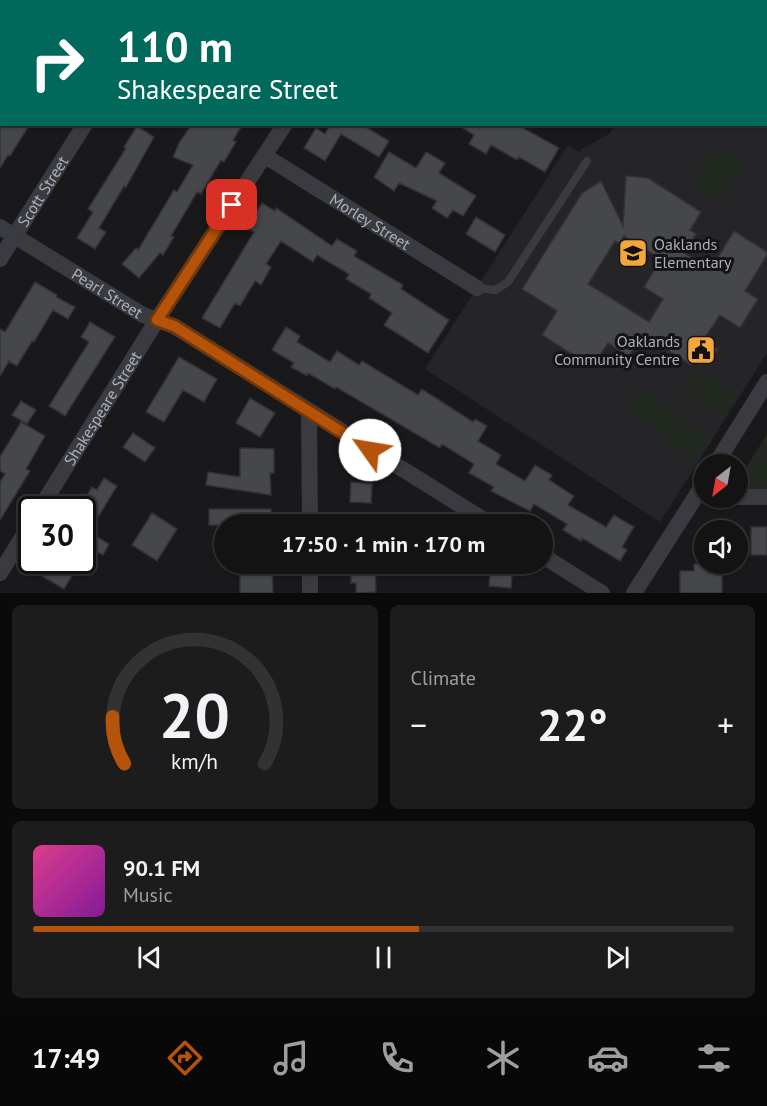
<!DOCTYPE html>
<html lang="en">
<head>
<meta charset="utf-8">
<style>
	body { margin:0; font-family:"PT Sans",sans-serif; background:#1c1c1d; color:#f1f3f6; height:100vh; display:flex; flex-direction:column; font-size:22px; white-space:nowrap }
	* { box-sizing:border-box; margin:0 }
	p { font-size:20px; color:#9d9ea0 }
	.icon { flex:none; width:33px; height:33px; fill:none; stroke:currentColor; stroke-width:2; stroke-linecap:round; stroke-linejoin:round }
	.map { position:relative; height:593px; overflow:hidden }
	.panel { display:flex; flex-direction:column; gap:12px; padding:12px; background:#0a0a0b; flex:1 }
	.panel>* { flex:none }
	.guide { position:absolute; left:0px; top:0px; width:768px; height:126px; box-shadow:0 2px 4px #0004,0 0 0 2px #323234; background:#00695c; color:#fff; overflow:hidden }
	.needle { width:39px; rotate:211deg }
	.tools { position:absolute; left:694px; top:454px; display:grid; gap:12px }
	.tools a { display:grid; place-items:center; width:54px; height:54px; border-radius:50%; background:#131314; box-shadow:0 2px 4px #0004,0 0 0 2px #323234; font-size:30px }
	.speed { position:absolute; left:18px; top:496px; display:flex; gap:12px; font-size:30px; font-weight:700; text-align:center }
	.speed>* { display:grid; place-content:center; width:78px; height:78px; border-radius:50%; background:#131314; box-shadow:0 2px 4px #0004,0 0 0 2px #323234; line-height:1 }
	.speed .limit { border:3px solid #111; border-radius:9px; background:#fff; color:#111 }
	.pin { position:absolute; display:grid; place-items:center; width:51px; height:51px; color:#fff; margin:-26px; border-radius:12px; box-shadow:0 3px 9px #0006 }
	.me { position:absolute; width:66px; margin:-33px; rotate:302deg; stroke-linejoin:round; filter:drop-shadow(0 0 4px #0008) }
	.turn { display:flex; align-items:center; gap:21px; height:126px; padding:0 18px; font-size:27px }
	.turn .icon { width:78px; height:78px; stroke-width:2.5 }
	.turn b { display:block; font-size:42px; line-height:51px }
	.big { font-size:45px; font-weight:600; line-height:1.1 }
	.panel .tile { flex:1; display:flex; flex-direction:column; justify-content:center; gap:9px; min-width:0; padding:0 21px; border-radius:9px; background:#1c1c1d }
	.panel .dial { align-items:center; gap:0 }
	.dial svg { height:156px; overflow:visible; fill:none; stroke:#323234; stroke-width:7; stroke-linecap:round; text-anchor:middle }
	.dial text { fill:#f1f3f6; stroke:none }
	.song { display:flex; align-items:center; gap:18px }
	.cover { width:72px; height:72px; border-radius:9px; background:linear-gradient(135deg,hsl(330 70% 55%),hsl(290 70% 35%)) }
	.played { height:6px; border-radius:3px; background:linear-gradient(90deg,#b45309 55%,#323234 55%) }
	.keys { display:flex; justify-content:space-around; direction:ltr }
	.heat { display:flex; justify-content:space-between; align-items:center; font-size:33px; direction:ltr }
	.panel .tiles { flex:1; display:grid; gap:12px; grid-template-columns:1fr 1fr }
	.tile:last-child { grid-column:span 2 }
	.trip { position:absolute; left:214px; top:514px; width:339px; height:60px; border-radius:30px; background:#131314; box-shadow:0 2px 4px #0004,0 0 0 2px #323234; font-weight:600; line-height:60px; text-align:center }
	.tab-bar { display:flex; height:96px; justify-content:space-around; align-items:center; background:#080808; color:#9d9ea0 }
	.tab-bar .icon { width:42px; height:42px }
	.tab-bar .on { color:#b45309 }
	.tab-bar b { font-size:27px; color:#f1f3f6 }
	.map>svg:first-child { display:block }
	.built { fill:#252528 }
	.green { fill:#212921 }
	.building { fill:#45474b; stroke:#333337; stroke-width:1.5; fill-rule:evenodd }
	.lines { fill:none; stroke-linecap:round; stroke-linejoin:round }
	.service { stroke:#3a3b40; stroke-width:8 }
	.minor { stroke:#3a3b40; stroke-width:16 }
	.route-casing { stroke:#753606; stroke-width:15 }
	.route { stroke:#b45309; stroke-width:10 }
	.labels { text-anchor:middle; stroke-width:6; stroke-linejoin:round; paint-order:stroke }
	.street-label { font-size:16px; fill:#abb1bb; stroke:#141416 }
	.poi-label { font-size:16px; fill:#abb1bb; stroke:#141416; text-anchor:start }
</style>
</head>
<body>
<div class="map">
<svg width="767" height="593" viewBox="0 0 767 593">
	<rect width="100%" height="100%" fill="#19191b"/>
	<path class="built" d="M767,122v231l-107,169 -235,-153 143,-224 12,7 2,-3 27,-15 6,-9 151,-1z"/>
	<path class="green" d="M721,149l24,17 -19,27 -17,5 -10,-7 -1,-19 14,-22z
		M697,369l41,25 -13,22 -42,-25z
		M641,390l25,15 13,14 29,16 -15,25 -24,-16 -9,-13 -30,-22 -1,-5z
		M767,434v59h-29v-12z"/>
	<path class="building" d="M0,124h30l-20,32 -2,-1 -8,13z
		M192,124h51l-10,16 3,2 -12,20 -3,-2 -20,34 -4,-2 -26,44 3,1 -11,18 -3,-2 -21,25 -17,-14 14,-16 2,2 36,-60 3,2 16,-27 -20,-8 6,-14z
		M325,124h36l28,17 -10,16 -38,-23 -16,27 -21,-13 12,-20 9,6 4,-7z
		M457,124h59l43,24 -14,24 -26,-15 -2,3 -26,-15 -5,9 -17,-10 5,-9z
		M137,126l17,11 -28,50 -2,-1 -25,42 7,4 -11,17 -18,-11 16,-26 -5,-3 38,-61 -2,-1z
		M389,152l27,16 10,-16 19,11 -6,10 37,23 -13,20 -10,-6 -6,8 -15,-10 5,-7 -38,-18 -5,8 -20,-14z
		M626,176l22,2 53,34 -11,18 6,4 -12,19 27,16 23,-38 33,21v3l-22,36 13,8 -18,29 -20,-13 -14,21 7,4 -3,5 8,4 -9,13 -4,-2 -4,5 -7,-5 -3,5 -48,-30 -14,21 -21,-13 -16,24 -50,-32 15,-24 -35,-22 60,-96 19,-12 22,45zM624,236l37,23 -17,28 19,12 -14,23 -61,-38 27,-43 4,2z
		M262,203l13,8 1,-3 56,38 5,-7 20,12 -3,5 49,29 -2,4 48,31 -21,33 -44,-28 8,-12 -23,-15 2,-4 -25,-15 3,-5 -32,-19 -4,7 -32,-21 -15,23 5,3 -10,18 -6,-4 -15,25 -5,-3 -15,25 -18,-10 52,-86 -8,-5z
		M476,217l29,18 -10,17 -29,-18z
		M35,282l22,13 -1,2 19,10 -7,12 -15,-9 -19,32 -2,-1 -15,25 -8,-5 -9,15v-47l5,3z
		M90,322l25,15 -50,79 -16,-10 40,-64 -8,-5z
		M286,327l14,9 -3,6 33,20 7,-11 22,14 3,-4 56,34 4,-6 51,33 2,-3 12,7 -9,15 23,14 -5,9 29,17 10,-16 17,10 -3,5 25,16 -6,9 38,22 8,-12 20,12 -12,20 5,3 -7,11 -38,-23 -1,3 -18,-11 4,-6 -33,-20 -4,7 -39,-20 3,-4 -25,-14 5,-9 -32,-20 -2,4 -104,-61 -1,2 -27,-16 -1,3 -16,-9 3,-4 -22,-13z
		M179,357l38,22 -13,23 -21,-12 -19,32 -18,-10z
		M250,398l25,15 -15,24 -24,-14z
		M21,401l15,9 -9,14 -15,-9z
		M21,422l24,14 -19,33 4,2 -30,49v-38l5,-8 -5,-3v-14z
		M133,433l22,15 -10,14 -22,-15z
		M240,448l34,1v24h-4l1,22 -65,-10 2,-13 32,5z
		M104,478l13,8 -28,46 20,12 -6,11 -21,-11v-34h-4l14,-23 5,3z
		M351,482l21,2 -1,19 -21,-1z
		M209,509h62v16h-62z
		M152,513l25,16 -20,32 -25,-16z
		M751,527h16v28h-16z
		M51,561h26l-6,12 2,1 -9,15 -22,-13z
		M240,564h32l1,29h-33z
		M491,564h22l-2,24 -22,-2z
		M694,564h28v29h-42v-22h14z
		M375,570l1,22 -20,1v-10h-5v-12z"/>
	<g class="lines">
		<path class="service" d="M477,288l18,2 13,-8 79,-121"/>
		<g class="minor">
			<path d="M381,0l2,2"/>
			<path d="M619,0l2,2"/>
			<path d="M162,2l1,-2"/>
			<path d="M362,2l1,-2"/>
			<path d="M644,2l1,-2"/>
			<path d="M766,94h1"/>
			<path id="s1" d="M265,156l212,132"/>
			<path id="s2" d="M0,227l143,88 31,11 318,199"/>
			<path id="s3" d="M0,259l85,-135"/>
			<path d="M309,412l1,113"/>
			<path d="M715,465l52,-83"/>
			<path d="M738,497h29"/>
			<path id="s4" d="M39,510l118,-190 128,-196"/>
			<path d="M543,556l59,37"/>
			<path d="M310,564v29"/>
			<path d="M0,573l32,-51"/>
			<path d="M634,593l71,-111"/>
		</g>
	</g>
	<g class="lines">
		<g class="route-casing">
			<path id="route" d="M232,205l-75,115 17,6 196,124"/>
		</g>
		<use href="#route" class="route"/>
	</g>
	<defs>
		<g id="school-square" transform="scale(1.5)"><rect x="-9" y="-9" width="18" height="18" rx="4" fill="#f3a63a" stroke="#141416"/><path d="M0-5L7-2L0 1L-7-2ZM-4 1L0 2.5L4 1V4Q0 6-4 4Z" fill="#111"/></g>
		<g id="civic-square" transform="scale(1.5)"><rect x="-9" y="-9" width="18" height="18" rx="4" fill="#f3a63a" stroke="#141416"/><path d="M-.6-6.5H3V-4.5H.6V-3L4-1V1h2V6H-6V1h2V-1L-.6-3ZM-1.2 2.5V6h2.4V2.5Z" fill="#111"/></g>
	</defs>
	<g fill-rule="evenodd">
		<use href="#school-square" x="633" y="253"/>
		<use href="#civic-square" x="701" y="350"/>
	</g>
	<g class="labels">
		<g class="street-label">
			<text dy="6" stroke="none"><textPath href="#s3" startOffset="80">Scott Street</textPath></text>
			<text dy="6" stroke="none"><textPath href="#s1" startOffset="124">Morley Street</textPath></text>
			<text dy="6" stroke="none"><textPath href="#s2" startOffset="126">Pearl Street</textPath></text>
			<text dy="6" stroke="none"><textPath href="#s4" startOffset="120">Shakespeare Street</textPath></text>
		</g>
		<g class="poi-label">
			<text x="654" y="250">Oaklands<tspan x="654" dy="18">Elementary</tspan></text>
			<text x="680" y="347" text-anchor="end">Oaklands<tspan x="680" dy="18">Community Centre</tspan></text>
		</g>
	</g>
</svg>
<div class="tools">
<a><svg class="needle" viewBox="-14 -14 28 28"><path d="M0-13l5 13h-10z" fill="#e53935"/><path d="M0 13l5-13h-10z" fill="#9d9ea0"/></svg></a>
<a><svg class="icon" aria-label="sound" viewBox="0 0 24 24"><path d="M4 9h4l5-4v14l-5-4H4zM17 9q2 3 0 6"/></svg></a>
</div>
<div class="speed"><div class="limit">30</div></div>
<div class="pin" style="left:232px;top:205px;background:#d93025"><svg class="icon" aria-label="arrive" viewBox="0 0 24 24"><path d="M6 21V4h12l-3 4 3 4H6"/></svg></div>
<svg class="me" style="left:370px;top:450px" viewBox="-20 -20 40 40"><circle r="19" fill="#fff"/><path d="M0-13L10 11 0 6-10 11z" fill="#b45309"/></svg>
<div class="trip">17:50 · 1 min · 170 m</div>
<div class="guide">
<div class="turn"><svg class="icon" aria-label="right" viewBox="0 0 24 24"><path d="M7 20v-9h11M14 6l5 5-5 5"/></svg><div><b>110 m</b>Shakespeare Street</div></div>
</div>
</div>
<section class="panel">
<div class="tiles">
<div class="tile dial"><svg viewBox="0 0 100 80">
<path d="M14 69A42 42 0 1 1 86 69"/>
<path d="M14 69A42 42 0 0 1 8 45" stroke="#b45309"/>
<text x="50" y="56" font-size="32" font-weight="700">20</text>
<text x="50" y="72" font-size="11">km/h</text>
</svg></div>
<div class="tile"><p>Climate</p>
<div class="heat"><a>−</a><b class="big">22°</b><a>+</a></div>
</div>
<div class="tile">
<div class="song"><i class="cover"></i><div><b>90.1 FM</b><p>Music</p></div></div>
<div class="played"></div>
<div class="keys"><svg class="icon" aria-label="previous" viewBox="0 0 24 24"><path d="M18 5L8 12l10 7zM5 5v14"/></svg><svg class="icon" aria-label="pause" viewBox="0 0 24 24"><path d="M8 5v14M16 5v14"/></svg><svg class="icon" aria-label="next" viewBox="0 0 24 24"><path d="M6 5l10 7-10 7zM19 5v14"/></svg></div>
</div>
</div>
</section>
<nav class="tab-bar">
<b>17:49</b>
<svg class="icon on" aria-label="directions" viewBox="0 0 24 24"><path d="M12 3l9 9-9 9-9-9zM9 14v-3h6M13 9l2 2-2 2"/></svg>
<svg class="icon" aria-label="music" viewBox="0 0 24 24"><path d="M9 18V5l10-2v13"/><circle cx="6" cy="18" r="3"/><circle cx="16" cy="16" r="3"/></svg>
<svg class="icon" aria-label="phone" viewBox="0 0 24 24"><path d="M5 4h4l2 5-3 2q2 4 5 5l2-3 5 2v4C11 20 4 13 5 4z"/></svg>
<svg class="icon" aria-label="climate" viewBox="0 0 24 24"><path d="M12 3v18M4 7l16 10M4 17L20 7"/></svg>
<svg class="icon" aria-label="car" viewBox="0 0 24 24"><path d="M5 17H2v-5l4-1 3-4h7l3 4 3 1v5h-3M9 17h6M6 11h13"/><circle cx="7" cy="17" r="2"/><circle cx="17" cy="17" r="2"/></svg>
<svg class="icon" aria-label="filters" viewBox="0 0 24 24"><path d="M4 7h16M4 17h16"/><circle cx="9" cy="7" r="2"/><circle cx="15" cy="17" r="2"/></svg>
</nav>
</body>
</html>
